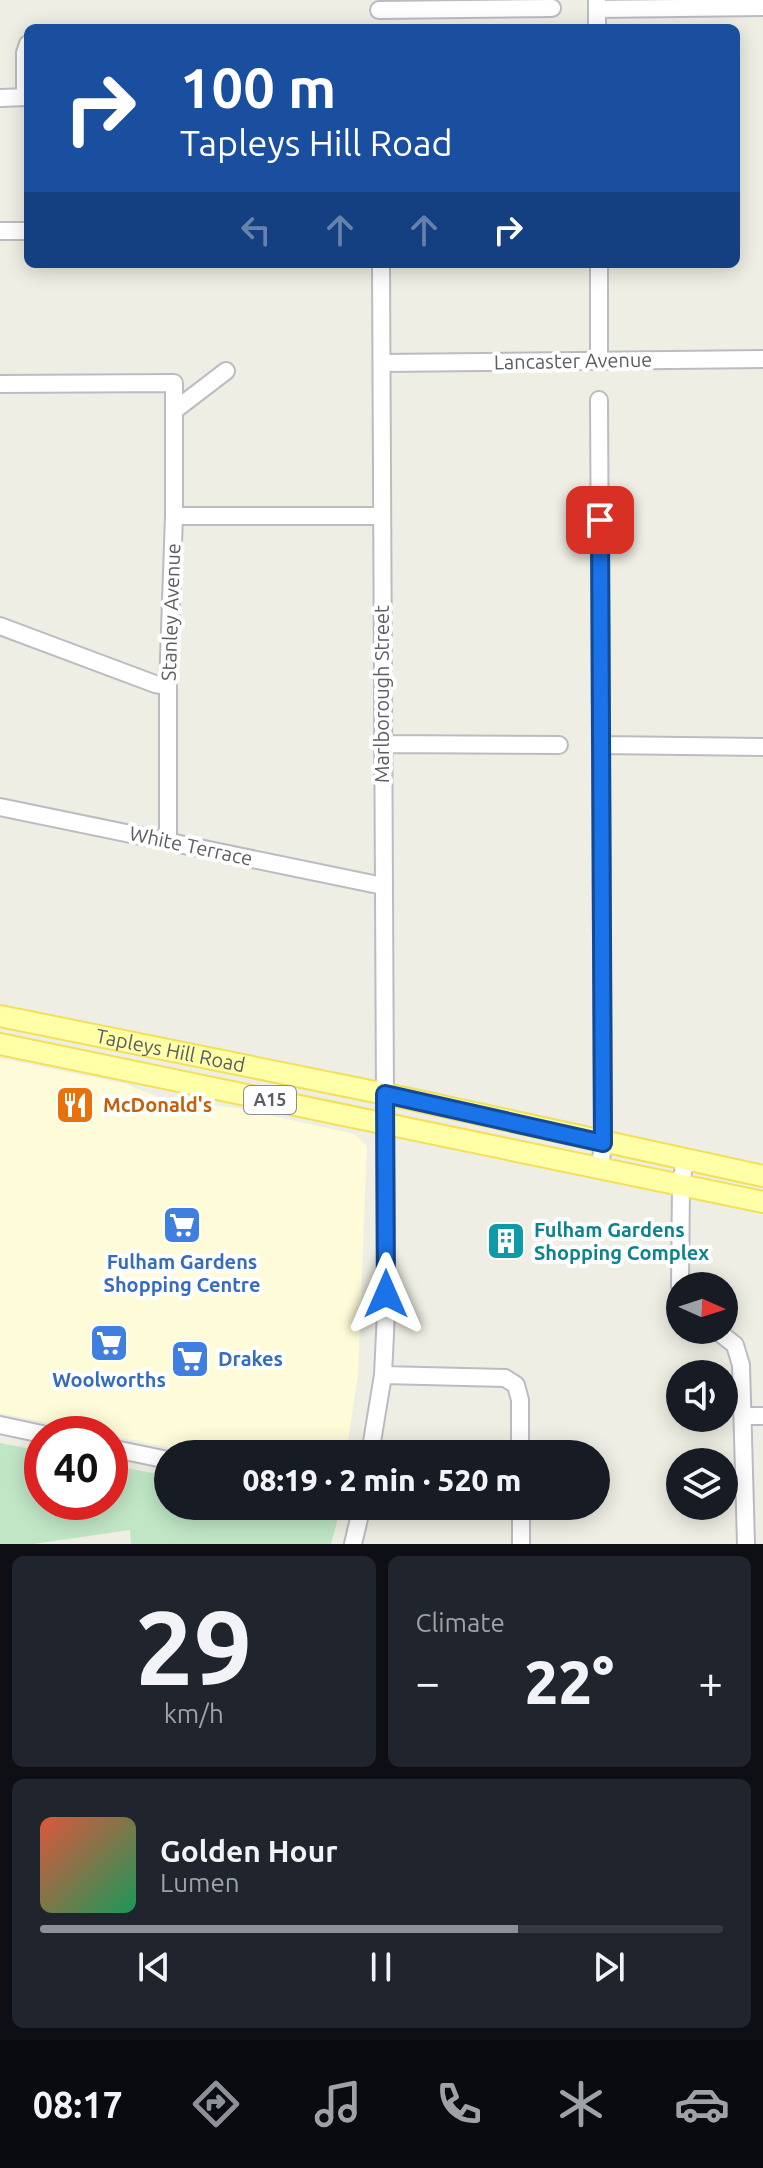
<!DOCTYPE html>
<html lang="en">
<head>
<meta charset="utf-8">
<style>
	body { margin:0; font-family:Ubuntu,sans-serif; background:#20242c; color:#f1f3f6; height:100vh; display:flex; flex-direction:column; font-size:30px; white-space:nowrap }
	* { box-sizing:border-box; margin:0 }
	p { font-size:26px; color:#9ea1a6 }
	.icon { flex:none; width:44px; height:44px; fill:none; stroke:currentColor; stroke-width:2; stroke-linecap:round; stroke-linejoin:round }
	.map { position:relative; height:1544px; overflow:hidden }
	.sheet { display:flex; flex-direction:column; gap:12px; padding:12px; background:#0d0f14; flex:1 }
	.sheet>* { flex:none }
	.hud { position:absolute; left:24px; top:24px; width:716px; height:244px; border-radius:12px; box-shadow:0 4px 20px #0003; background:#1a4fa0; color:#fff; overflow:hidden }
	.needle { width:52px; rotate:93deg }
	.controls { position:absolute; left:666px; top:1272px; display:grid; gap:16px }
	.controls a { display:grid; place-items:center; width:72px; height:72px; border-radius:50%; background:#171b24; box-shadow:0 4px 20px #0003; font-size:40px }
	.speed { position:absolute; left:24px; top:1416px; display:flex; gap:16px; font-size:40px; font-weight:700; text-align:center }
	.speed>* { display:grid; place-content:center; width:104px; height:104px; border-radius:50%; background:#171b24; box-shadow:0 4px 20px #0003; line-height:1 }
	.speed .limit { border:12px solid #d22; background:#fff; color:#111 }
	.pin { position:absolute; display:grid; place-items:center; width:68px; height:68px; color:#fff; margin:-34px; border-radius:16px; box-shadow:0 4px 12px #0006 }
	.me { position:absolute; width:88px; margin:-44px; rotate:0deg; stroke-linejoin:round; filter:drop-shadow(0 0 6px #0008) }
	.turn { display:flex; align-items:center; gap:28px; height:168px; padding:0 24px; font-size:36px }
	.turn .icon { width:104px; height:104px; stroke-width:2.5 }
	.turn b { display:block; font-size:56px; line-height:68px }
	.lanes { display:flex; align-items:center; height:76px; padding:0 24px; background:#0003; justify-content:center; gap:40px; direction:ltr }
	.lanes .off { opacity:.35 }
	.big { font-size:60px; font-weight:800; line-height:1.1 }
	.sheet .tile { flex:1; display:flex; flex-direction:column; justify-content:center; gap:12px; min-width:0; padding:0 28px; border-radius:12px; background:#20242c }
	.sheet .dial { align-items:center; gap:0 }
	.dial b { font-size:104px; line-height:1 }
	.song { display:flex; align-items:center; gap:24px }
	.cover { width:96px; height:96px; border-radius:12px; background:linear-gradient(135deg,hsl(10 70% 55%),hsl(150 70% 35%)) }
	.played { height:8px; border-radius:4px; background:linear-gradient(90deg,#8c9099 70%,#363941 70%) }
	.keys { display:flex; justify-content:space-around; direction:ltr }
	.heat { display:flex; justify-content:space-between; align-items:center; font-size:44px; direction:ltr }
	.sheet .tiles { flex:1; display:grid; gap:12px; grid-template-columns:1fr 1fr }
	.tile:last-child { grid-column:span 2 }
	.trip { position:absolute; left:154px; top:1440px; width:456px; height:80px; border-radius:40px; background:#171b24; box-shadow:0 4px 20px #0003; font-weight:800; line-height:80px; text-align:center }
	.tab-bar { display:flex; height:128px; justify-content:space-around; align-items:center; background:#090b0e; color:#9ea1a6 }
	.tab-bar .icon { width:56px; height:56px }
	.tab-bar .selected { color:#8c9099 }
	.tab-bar b { font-size:36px; color:#f1f3f6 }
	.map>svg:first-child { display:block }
	.commercial { fill:#fefbd9 }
	.green { fill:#c0e6c6 }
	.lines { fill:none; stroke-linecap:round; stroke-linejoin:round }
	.minor-casing { stroke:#bbbcc2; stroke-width:20 }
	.major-casing { stroke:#f2e059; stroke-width:24 }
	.minor { stroke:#fff; stroke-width:16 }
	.major { stroke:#ffffa8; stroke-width:20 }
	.route-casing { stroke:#114b97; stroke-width:20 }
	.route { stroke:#1a73e8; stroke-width:14 }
	.labels { text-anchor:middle; stroke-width:8; stroke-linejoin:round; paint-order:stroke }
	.shield { fill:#fff; stroke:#8d8e92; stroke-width:2 }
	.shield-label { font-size:18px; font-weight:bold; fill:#5c5e64 }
	.street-label { font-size:20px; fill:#5c5e64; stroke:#fff }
	.food-label { font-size:20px; font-weight:bold; fill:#c56008; stroke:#fff; text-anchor:start }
	.culture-label { font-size:20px; font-weight:bold; fill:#0d838f; stroke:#fff; text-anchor:start }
	.shop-label { font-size:20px; font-weight:bold; fill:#366cbe; stroke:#fff }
</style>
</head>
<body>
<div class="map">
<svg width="763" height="1544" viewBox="0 0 763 1544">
	<rect width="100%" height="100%" fill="#eeeee4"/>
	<path class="commercial" d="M0,1058l126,26 37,15 74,9 117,26 13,12 -9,229 -12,79h-145l-201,-41z"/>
	<path class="green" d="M0,1443l42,8v51h68v-37l58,11v30h149l23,5 -9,33h-200l-1,-14 -97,14h-33z"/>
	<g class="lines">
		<g class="minor-casing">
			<path id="minor" d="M597,2v26
				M597,9l166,-2
				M379,10l173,-2
				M25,97v-44l3,-9
				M0,98l28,-1
				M0,231h28
				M599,264v96
				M382,363l381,-4
				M0,384l174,-1v133l-6,170v155
				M599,400l4,743 -3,25
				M175,410l51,-39
				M174,516h208
				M0,626l155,58 13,2
				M382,744l177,1
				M601,745l162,2
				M0,807l383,79
				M680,1286l1,-101 4,-26
				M716,1330l19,15 6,20 5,179
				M383,1375l122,3 11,7 4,15v54
				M745,1416h18
				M0,1425l42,9
				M110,1448l58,12
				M370,1454l13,-79 3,-63 -5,-1048
				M521,1506v38
				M353,1544l9,-38"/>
		</g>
		<g class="major-casing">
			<g id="major">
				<path id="s1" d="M0,1016l410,83 353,77"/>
				<path d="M0,1044l763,158"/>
			</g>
		</g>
		<use href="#minor" class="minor"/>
		<use href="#major" class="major"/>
	</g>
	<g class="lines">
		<g class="route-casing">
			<path id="route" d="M386,1294l-1,-200 218,49 -3,-623"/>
		</g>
		<use href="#route" class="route"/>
	</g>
	<defs>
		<g id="restaurant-square" transform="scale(2)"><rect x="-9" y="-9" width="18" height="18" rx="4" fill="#e8710a" stroke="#fff"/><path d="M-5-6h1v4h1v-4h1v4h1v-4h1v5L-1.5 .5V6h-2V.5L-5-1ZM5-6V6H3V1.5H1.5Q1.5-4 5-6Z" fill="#fff"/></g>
		<g id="supermarket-square" transform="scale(2)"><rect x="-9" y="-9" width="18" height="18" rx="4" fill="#3f7fe0" stroke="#fff"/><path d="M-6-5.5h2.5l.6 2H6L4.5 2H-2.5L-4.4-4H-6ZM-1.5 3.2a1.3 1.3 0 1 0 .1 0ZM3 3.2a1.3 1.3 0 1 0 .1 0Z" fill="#fff"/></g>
		<g id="building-square" transform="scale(2)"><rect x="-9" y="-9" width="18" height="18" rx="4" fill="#0f9aa8" stroke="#fff"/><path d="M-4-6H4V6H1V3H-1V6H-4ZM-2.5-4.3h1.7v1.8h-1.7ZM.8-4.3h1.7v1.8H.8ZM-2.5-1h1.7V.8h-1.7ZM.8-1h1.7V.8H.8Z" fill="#fff"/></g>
	</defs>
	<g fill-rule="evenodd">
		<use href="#restaurant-square" x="75" y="1105"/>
		<use href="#supermarket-square" x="182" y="1225"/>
		<use href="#building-square" x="506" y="1241"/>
		<use href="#supermarket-square" x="109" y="1343"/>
		<use href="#supermarket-square" x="190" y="1359"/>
	</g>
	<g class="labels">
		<rect class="shield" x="244" y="1086" width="52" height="28" rx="6"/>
		<g class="shield-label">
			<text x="270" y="1106">A15</text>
		</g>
		<g class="street-label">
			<text transform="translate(573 361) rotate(-1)" y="7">Lancaster Avenue</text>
			<text transform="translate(171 612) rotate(-88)" y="7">Stanley Avenue</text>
			<text transform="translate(382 694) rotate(-90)" y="7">Marlborough Street</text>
			<text transform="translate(191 846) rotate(12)" y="7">White Terrace</text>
			<text dy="7" stroke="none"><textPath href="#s1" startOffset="174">Tapleys Hill Road</textPath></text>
		</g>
		<g class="food-label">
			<text x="103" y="1112">McDonald's</text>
		</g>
		<g class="culture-label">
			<text x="534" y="1237">Fulham Gardens<tspan x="534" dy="23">Shopping Complex</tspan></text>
		</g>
		<g class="shop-label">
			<text x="182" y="1269">Fulham Gardens<tspan x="182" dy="23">Shopping Centre</tspan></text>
			<text x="218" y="1366" text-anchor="start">Drakes</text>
			<text x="109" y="1387">Woolworths</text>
		</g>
	</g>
</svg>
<div class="controls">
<a><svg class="needle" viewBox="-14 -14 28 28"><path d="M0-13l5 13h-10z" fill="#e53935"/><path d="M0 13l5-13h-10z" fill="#9ea1a6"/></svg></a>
<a><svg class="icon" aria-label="sound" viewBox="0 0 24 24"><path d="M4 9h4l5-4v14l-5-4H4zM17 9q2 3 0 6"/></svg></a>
<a><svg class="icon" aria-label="layers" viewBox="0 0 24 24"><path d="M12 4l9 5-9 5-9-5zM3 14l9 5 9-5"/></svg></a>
</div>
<div class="speed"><div class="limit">40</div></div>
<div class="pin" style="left:600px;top:520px;background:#d93025"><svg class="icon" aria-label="arrive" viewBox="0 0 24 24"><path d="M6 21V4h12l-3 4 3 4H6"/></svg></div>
<svg class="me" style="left:386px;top:1294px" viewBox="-20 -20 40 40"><path d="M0-17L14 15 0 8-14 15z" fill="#1a73e8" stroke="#fff" stroke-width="4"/></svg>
<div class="trip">08:19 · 2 min · 520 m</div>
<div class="hud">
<div class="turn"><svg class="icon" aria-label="right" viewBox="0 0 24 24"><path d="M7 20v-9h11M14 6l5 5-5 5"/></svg><div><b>100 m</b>Tapleys Hill Road</div></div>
<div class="lanes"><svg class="icon off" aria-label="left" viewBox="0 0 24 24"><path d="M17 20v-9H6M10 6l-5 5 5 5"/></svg><svg class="icon off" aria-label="ahead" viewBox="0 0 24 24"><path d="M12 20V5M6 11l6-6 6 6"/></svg><svg class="icon off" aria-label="ahead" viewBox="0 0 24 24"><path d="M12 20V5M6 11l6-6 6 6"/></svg><svg class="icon" aria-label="right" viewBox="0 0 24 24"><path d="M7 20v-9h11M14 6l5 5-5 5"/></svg></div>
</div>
</div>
<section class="sheet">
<div class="tiles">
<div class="tile dial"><b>29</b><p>km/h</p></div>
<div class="tile"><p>Climate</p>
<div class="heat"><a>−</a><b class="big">22°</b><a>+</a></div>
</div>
<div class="tile">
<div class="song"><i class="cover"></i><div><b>Golden Hour</b><p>Lumen</p></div></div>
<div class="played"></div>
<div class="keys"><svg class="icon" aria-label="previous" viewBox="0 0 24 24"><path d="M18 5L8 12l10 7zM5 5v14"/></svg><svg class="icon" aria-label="pause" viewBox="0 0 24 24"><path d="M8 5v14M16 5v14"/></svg><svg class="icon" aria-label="next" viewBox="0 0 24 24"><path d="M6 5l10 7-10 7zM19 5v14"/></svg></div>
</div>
</div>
</section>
<nav class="tab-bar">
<b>08:17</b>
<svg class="icon selected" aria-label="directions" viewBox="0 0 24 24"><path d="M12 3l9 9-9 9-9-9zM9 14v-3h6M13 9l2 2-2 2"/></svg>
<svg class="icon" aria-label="music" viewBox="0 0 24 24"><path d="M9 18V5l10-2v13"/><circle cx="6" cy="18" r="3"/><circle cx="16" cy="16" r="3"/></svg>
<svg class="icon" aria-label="phone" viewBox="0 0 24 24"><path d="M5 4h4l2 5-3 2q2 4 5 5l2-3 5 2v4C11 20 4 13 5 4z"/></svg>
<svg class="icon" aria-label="climate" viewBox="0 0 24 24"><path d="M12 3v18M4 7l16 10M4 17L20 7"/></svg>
<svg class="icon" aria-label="car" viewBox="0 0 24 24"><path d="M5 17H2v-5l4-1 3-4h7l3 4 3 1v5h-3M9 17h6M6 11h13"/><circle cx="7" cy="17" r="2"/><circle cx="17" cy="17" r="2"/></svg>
</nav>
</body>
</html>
